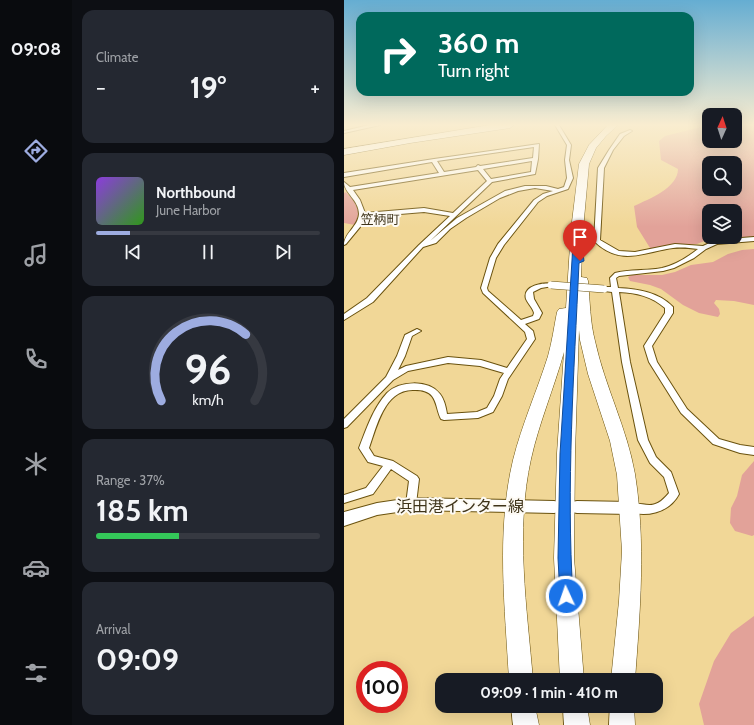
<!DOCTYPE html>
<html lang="en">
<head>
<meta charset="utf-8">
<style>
	body { margin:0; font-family:Cabin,"Noto Sans JP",sans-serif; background:#242831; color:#f1f3f6; height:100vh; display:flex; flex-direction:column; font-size:15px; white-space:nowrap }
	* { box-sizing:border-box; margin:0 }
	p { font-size:13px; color:#9ea1a6 }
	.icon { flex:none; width:22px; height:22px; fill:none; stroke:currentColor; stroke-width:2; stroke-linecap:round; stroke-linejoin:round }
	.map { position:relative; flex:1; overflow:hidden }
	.details { display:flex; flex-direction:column; gap:10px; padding:10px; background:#0d0f14; width:272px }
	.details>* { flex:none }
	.hud { position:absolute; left:12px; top:12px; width:338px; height:84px; border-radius:12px; box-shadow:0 4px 16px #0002; background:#00695c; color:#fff; overflow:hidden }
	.needle { width:26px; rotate:3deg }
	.buttons { position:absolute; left:358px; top:108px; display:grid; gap:8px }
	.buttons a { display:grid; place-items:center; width:40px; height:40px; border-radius:8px; background:#171b24; box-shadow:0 4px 16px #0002; font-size:20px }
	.speed { position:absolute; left:12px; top:661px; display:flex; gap:8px; font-size:20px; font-weight:700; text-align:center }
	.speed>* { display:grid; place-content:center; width:52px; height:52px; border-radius:50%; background:#171b24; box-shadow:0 4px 16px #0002; line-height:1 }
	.speed .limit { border:6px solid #d22; background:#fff; color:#111 }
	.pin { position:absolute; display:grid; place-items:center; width:34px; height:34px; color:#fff; margin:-41px -17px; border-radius:50% 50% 50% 0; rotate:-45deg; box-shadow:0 0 4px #0007 }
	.pin .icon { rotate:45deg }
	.me { position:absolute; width:44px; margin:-22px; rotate:357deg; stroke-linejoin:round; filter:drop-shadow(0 0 3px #0008) }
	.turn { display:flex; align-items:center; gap:14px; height:84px; padding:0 16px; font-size:18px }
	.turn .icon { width:52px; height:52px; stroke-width:2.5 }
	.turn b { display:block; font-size:28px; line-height:34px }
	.big { font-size:30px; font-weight:800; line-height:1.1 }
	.details .card { flex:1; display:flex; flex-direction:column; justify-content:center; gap:6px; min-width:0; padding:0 14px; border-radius:12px; background:#242831 }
	.details .dial { align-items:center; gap:0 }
	.dial svg { height:104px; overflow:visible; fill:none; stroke:#363941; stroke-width:7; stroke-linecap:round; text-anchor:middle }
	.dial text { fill:#f1f3f6; stroke:none }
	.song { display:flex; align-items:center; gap:12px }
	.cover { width:48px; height:48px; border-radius:6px; background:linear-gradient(135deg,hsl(270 70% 55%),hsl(110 70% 35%)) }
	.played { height:4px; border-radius:2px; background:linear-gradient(90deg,#9dace0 15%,#363941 15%) }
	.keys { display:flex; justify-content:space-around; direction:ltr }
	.heat { display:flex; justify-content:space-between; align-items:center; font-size:22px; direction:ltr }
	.charge { height:6px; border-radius:3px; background:linear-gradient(90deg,#34c759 37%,#363941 0) }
	.trip { position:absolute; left:91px; top:673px; width:228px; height:40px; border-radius:12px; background:#171b24; box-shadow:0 4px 16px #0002; font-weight:800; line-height:40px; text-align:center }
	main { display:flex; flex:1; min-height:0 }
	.tab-bar { display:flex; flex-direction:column; width:72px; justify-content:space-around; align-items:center; background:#090b0e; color:#9ea1a6 }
	.tab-bar .icon { width:28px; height:28px }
	.tab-bar .selected { color:#9dace0 }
	.tab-bar b { font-size:18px; color:#f1f3f6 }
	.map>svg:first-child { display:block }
	.green { fill:#e2a299; fill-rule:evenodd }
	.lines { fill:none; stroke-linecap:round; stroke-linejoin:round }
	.minor-casing { stroke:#6a520e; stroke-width:2 }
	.secondary-casing { stroke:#6a520e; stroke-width:2 }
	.motorway-casing { stroke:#6a520e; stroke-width:1 }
	.minor { fill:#fff; fill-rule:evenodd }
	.secondary { fill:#fff; fill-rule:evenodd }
	.motorway { fill:#fff; fill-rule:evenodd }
	.minor-bridge-casing { stroke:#6a520e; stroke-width:8; stroke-linecap:butt }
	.minor-bridge { stroke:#fff; stroke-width:7 }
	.route { fill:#1a73e8; stroke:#114b97 }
	.labels { text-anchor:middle; stroke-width:4; stroke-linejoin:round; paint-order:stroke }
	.far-quarter-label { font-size:13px; fill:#3f341a; stroke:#fdfaf4 }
	.near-street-label { font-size:16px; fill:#3f341a; stroke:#fdfaf4 }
</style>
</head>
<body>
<main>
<nav class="tab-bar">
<b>09:08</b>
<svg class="icon selected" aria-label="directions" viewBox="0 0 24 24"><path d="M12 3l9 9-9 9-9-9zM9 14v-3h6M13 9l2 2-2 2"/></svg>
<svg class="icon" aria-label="music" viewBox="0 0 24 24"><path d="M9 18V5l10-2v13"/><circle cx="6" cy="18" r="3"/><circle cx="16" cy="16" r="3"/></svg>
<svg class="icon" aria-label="phone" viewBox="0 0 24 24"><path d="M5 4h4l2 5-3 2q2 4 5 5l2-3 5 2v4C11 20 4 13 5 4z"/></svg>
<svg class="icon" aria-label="climate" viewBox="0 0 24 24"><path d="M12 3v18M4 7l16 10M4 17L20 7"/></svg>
<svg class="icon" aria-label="car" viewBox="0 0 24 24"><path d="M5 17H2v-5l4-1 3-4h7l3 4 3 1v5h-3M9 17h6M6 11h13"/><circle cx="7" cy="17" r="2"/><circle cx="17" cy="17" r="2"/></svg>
<svg class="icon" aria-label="filters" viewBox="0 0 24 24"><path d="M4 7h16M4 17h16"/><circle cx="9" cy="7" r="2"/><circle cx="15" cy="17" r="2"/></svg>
</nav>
<section class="details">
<div class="card"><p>Climate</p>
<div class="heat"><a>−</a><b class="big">19°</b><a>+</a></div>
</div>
<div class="card">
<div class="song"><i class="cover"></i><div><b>Northbound</b><p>June Harbor</p></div></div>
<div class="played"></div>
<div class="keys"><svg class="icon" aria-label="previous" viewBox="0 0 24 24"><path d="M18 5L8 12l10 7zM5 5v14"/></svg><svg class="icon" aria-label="pause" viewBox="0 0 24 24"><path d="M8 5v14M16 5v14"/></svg><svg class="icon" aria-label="next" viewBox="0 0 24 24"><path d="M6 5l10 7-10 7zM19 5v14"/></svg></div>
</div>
<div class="card dial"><svg viewBox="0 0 100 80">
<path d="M14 69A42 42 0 1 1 86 69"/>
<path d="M14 69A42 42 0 0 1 79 18" stroke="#9dace0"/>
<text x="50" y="56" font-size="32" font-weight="700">96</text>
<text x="50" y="72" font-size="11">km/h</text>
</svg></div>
<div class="card"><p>Range · 37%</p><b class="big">185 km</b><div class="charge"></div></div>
<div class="card"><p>Arrival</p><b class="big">09:09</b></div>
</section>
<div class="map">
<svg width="410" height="725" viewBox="0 0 410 725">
	<rect width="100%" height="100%" fill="#f1d797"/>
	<path class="green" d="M365,125v16h26v-16h19v112l-26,1 -21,2 -10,4 -36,3 -5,2 -6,-1 -13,-21 -3,-21c15,-7 44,-18 44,-37l-17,-9 -2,-19 6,-5zM365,163h26v26h-26zM365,211h26v26h-26z
		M2,192l8,9 5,11 -4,13 -11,-2v-30z
		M410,249v56l-20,-4 -18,-1 -2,3 5,6 1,5 -2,3 -19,-4 -16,-8 -22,-16 -11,-4 -20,-4 -2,-4 4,-2h30l13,-3 16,-7 22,-3 15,-8 14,-4z
		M410,461v74l-2,1 -17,-5 -5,-8 1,-15 6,-12 5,-21z
		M410,616v109h-50l-5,-21 15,-43 17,-28z"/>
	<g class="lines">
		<g class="minor-casing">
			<path id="minor" d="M25,125h11l-36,8v-2z
				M211,125h4l12,20 -2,15 4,18 -5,11 -21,7 -9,6 -34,43 -8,13 -9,30 1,3 33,29 12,-4 1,-3c-1,-5 -6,-9 -8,-14 -4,-14 19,-17 27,-15l1,1 -1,1 -12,2 -8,4 1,7 8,14 -3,6 -14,5 8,7 2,8 -27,40 -6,17 -9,16 -15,6 -34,2 -3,-1c-4,-7 -4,-17 -9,-23 -4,-5 -10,-6 -17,-6 -30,-2 -38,35 -46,58l5,8 19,5 24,15 2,3 -3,25 -1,3 -4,1 -4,-1 -1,-3 3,-23 -18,-12 -18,25 -29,9v-8l22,-7 17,-22 -15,-4 -9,-14c7,-18 14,-40 28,-55 12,-12 41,-14 53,1 4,5 6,13 7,20l30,-2 10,-4 7,-12 6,-17 4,-6 -24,-7 -32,-3 -40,8 -15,9 -46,47 -3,1v-9l42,-42 11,-21 8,-21 12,-6 4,2 -9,5 -7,20 -7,14 8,-4 42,-9 33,3 26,8 20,-29 -2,-7 -42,-39 -2,-5 9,-30 8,-14 36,-44 9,-6 10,-3 -18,-3 -17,3 -18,7 -34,20 -16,11 -14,14 -13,4 -50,55 -29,18v-6l23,-16 52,-53 31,-29 -26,-4 -60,5 -4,10 -14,17 -2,1c0,-12 14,-18 15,-31 0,-14 -15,-21 -15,-32l6,5 89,-14 -7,-11 -88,15v-4l90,-14 105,-15 -1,15 -3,15 -43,8 -62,59 27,-23 48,-27 20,-5h21l12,3 6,-2 3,-9 -2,-18 2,-15zM190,147l-1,11 -53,8 -2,-1 -2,2 -32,5 -7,-11zM188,161l-1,11 -40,7 -8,-10zM134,170l9,11 -34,32 -29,-5 -59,5 -5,-13 -7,-10z
				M286,130l2,1 -8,5 -11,14 -9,18 -4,72 19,11 16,1 40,-8 28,2 13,-6 38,-3v4l-37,3 -11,5 -12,9 -20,10 -11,3 -44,5 -3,2 2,10c19,1 41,4 55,19v6l-21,33 5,16 30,47 32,30 21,6 14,2v8l-14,-2 -27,-9 -32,-31 -32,-51 -5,-16 21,-33v-5c-14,-12 -28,-15 -46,-16l11,70 18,78 8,17 15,15 8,22c-10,19 -33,24 -53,17l-1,-3 1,-3c18,-6 25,10 43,-12l-5,-16 -14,-14 -12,-23 -16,-78 -10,-70 -8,-1 -3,-2 3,-2h7l-1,-9 5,-5c15,-4 31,-2 47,-5 13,-3 26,-11 36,-19 -8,-1 -16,-2 -25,-1 -30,4 -52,19 -79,-7l4,-73 11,-18 11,-16z"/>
		</g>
		<g class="secondary-casing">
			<path id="secondary" d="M67,498l143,3 5,1 3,5 -3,5 -5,1 -143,-3 -34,5 -33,11v-14l33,-9z
				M233,501l53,1 5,1 3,5 -3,5 -5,1 -53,-1 -5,-1 -3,-5 3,-5z"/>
		</g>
		<g class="motorway-casing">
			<path id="motorway" d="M146,125h24l-4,3 -100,15 -66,12v-6z
				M264,125h10l-12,11 -10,12 -7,16 -6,66 -2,47 6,1 1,3c2,20 2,41 7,60 10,46 32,87 40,133 11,69 5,138 0,206h-24l8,-79 3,-50 -5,-76 -7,-34 -22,-67 -8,-34 -1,-10 -4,123 -1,105 10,122h-24l-6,-122 3,-105 7,-101c-10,36 -25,71 -33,107 -16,72 -4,149 2,221h-24c-4,-72 -13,-149 4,-220 9,-36 24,-69 35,-104 4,-14 6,-29 9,-44l2,-3 7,-1 5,-78 8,-66 10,-19z
				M167,706h24l4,19h-26z
				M219,706h24l3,19h-26z
				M266,706h24l1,19h-26z"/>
		</g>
		<use href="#minor" class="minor"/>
		<use href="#secondary" class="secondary"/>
		<use href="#motorway" class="motorway"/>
		<g class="minor-bridge-casing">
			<path id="minor-bridge" d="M207,285l53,4"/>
		</g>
		<use href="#minor-bridge" class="minor-bridge"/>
	</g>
	<linearGradient id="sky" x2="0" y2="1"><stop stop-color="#65add2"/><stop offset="0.55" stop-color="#f9edd0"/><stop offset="1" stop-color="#f9edd0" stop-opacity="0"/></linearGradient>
	<rect width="410" height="227" fill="url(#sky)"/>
	<path class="route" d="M230,228l6,2 4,31 -5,2c-5,111 -13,223 -6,333l-2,5 -5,2 -4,-2 -2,-5 -2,-38 2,-104z"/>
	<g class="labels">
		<g class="far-quarter-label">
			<text x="36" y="224">笠柄町</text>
		</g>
		<g class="near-street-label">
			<text x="116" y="512">浜田港インター線</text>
		</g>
	</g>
</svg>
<div class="buttons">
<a><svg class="needle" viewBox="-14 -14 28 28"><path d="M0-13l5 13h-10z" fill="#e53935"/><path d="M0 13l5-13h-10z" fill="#9ea1a6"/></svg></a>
<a><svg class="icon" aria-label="search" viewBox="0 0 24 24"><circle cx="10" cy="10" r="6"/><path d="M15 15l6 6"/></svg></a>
<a><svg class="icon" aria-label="layers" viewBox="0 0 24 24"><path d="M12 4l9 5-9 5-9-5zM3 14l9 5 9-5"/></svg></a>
</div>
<div class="speed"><div class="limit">100</div></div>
<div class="pin" style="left:236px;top:261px;background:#d93025"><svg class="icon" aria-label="arrive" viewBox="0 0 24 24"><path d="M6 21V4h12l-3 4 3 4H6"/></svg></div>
<svg class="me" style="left:222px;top:596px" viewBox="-20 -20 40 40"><circle r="17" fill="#1a73e8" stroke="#fff" stroke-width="3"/><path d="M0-11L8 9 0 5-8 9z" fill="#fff"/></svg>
<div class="trip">09:09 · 1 min · 410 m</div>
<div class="hud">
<div class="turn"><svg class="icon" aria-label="right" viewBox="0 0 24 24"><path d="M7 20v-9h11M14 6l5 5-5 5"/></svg><div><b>360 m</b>Turn right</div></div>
</div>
</div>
</main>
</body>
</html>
